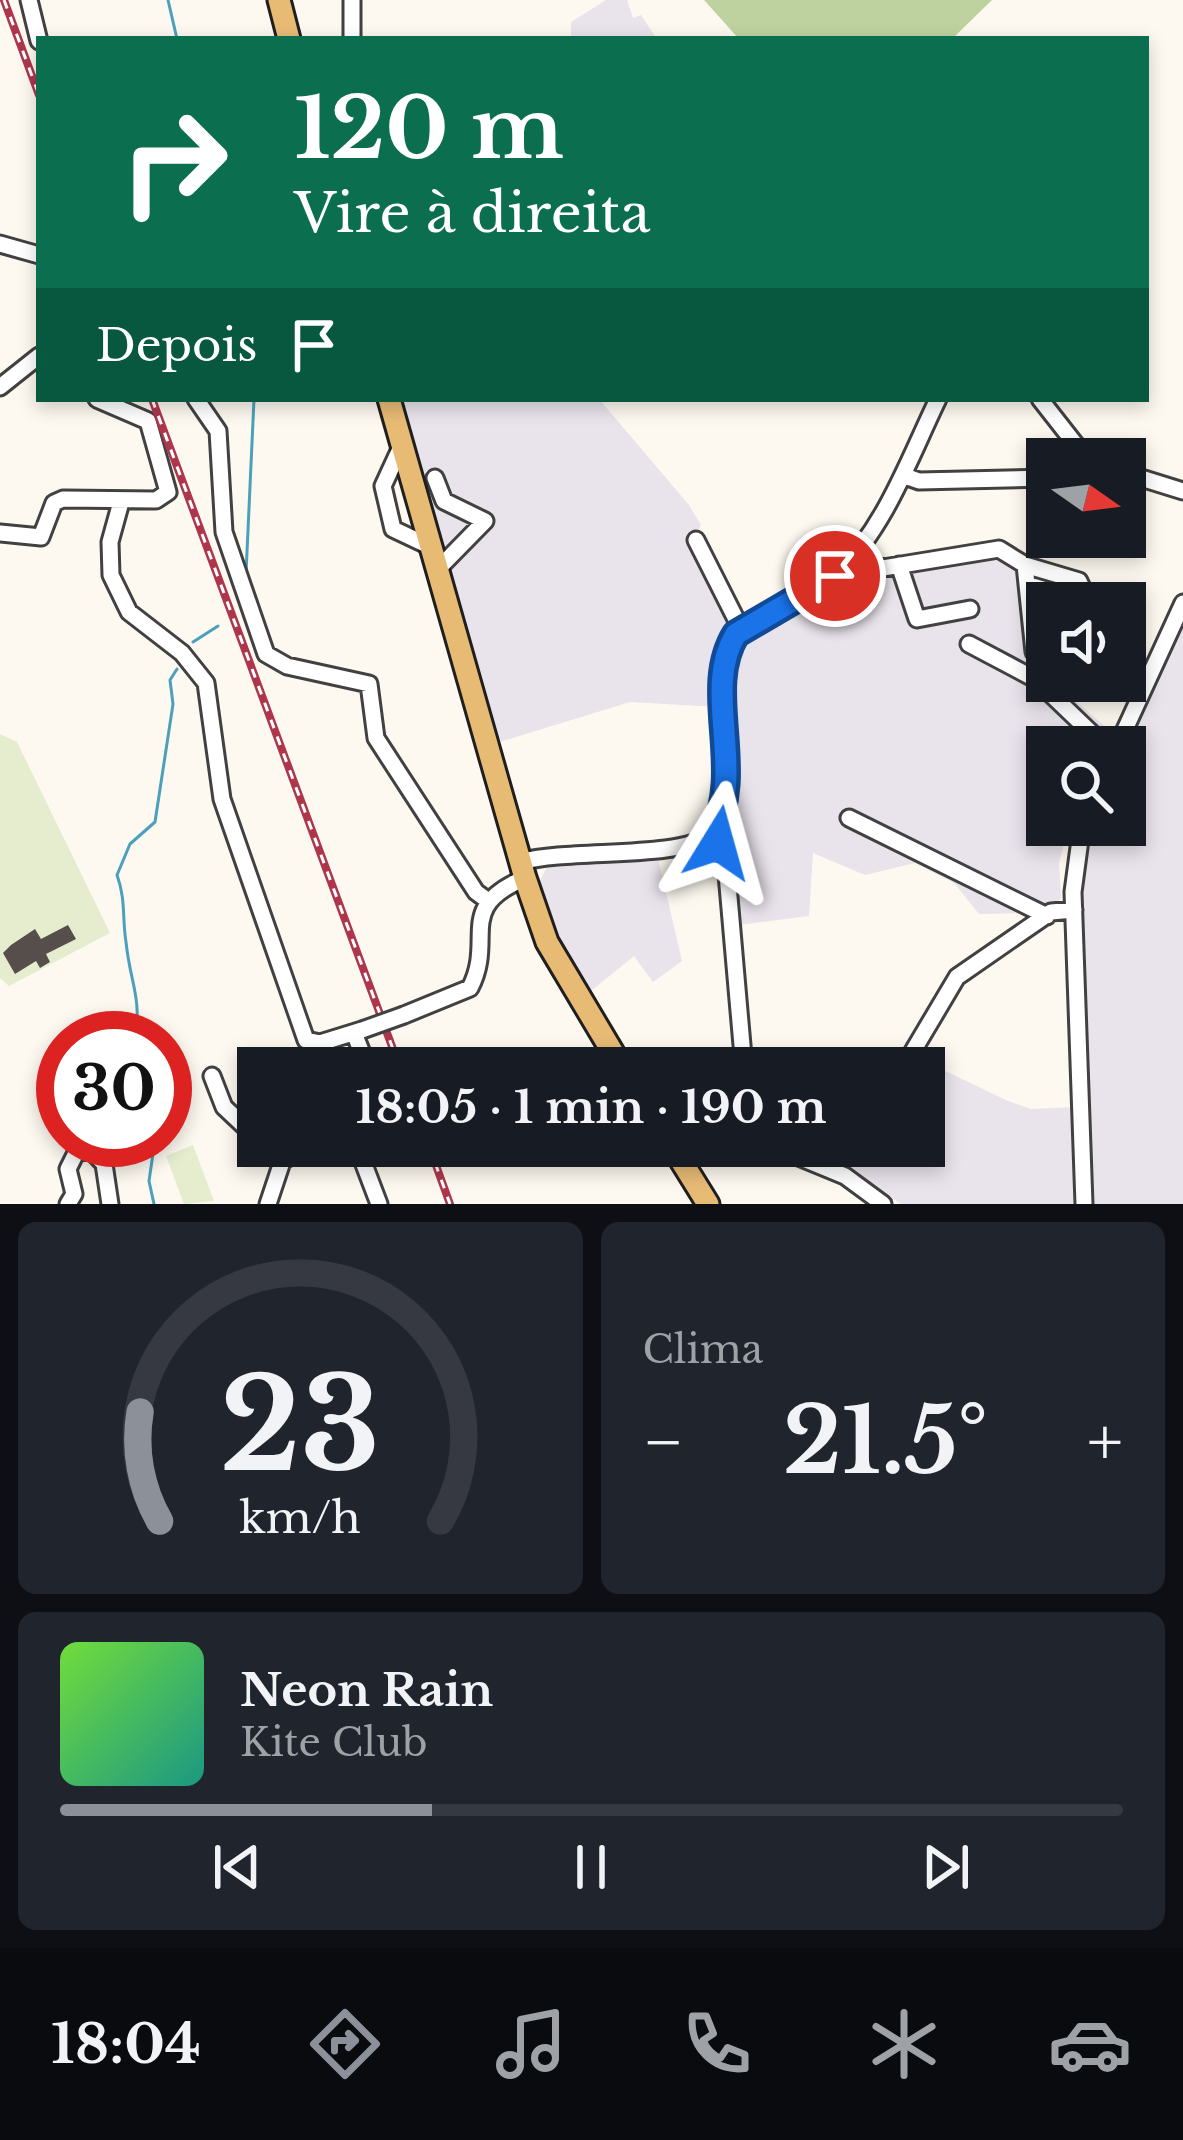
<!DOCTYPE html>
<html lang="pt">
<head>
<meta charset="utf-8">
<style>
	body { margin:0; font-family:"Libre Baskerville",serif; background:#20242c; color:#f1f3f6; height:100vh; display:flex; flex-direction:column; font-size:45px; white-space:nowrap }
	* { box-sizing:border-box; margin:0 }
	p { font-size:39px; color:#9ea1a6 }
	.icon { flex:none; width:66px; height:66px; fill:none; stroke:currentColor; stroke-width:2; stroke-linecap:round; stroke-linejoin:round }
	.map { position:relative; height:1204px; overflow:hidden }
	.details { display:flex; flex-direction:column; gap:18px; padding:18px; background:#0d0f14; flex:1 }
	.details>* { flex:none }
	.top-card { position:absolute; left:36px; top:36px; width:1113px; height:366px; border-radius:0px; box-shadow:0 6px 18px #0003; background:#0b6e4f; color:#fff; overflow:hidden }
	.needle { width:78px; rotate:104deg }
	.tools { position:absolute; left:1026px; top:438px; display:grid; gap:24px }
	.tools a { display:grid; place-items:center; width:120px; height:120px; border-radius:0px; background:#171b24; box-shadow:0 6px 18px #0003; font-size:60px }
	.speed { position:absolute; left:36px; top:1011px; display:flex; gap:24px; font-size:60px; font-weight:700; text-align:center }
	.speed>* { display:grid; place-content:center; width:156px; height:156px; border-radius:50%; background:#171b24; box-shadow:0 6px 18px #0003; line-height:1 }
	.speed .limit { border:18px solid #d22; background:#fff; color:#111 }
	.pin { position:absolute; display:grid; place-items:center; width:102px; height:102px; color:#fff; margin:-51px; border:6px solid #fff; border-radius:50%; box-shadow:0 3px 12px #0007 }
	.me { position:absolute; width:132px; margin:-66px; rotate:8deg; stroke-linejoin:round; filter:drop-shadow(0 0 9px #0008) }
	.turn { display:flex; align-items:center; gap:42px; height:252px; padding:0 60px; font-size:54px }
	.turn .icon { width:156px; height:156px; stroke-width:2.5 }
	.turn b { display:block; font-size:84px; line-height:102px }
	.then { display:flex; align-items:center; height:114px; padding:0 60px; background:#0003; gap:24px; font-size:45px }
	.big { font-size:90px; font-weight:700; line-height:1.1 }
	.details .widget { flex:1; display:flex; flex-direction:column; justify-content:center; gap:18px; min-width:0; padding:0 42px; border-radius:18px; background:#20242c }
	.details .dial { align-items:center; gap:0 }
	.dial svg { height:312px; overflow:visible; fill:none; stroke:#363941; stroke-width:7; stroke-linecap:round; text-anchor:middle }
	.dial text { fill:#f1f3f6; stroke:none }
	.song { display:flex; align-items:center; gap:36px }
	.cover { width:144px; height:144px; border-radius:18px; background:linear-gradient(135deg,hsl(100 70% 55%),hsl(170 70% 35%)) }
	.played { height:12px; border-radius:6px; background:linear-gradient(90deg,#8c9099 35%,#363941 35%) }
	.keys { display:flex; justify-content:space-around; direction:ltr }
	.heat { display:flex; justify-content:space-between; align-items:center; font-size:66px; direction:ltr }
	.details .tiles { flex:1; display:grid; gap:18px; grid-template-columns:1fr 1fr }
	.widget:last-child { grid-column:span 2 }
	.trip { position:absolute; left:237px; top:1047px; width:708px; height:120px; border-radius:0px; background:#171b24; box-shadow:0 6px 18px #0003; font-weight:700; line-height:120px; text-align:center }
	.menu { display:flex; height:192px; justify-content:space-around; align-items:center; background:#090b0e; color:#9ea1a6 }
	.menu .icon { width:84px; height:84px }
	.menu .active { color:#8c9099 }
	.menu b { font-size:54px; color:#f1f3f6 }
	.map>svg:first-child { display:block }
	.industrial { fill:#e9e3eb }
	.forest { fill:#bed29f }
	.pitch { fill:#e6ecce }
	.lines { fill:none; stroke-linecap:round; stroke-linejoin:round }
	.stream { stroke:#4aa0bd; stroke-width:3 }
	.building { fill:#554e4b }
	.minor-casing { stroke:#414141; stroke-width:21 }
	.major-casing { stroke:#1f1f1f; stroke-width:27 }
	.minor { stroke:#fff; stroke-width:15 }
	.major { stroke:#e8bb75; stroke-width:21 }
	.rail-casing { stroke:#ad364d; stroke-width:8 }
	.rail { stroke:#fff; stroke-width:3; stroke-dasharray:9; stroke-linecap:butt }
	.minor-bridge-casing { stroke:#414141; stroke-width:21; stroke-linecap:butt }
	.minor-bridge { stroke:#fff; stroke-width:15 }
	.route-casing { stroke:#114b97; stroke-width:30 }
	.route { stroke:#1a73e8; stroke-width:21 }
</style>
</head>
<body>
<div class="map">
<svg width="1183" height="1204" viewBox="0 0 1183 1204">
	<rect width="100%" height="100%" fill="#fdf9f0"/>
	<path class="industrial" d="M606,0h21l6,18 8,-3 16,24h-86v-17z
		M394,399h205l90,106 12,20 -9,17 49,87 83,-42 29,-31 15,12 126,-18 19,6 7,-6 12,13 47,10 17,30h-49l-3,70 65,57 -9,17h-53v78h22l-10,38 2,35 -5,7 -17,8 -60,1 -25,-31 -39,-20 -50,12 -52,-22 -4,63 -79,10 -12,-90 7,-57 -7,-72 -88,-5 -137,42z
		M1183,620v584h-282l-54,-37 -57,-21h134v-78h-16l6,-12 94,45 23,8 46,-2v-243l10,-39h38v-78z
		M657,854l25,107 -29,21 -19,-26 -48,39 -32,-59 -17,-50 15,-29z"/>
	<path class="forest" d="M704,0h288l-40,39h-213z"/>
	<path class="pitch" d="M0,734l17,8 93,191 -101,53 -9,-8z
		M193,1145l21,56 -30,3 -18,-48z"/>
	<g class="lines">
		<path class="stream" d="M168,0l9,39
			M246,574l8,-175
			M193,642l25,-16
			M136,1038c5,-44 -6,-56 -10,-96 -4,-25 0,-42 -9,-67l13,-31 25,-22 18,-118 -3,-24 7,-11
			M154,1204l-5,-23 6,-41"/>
	</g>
	<path class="building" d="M68,925l8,14 -30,15 4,8 -10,6 -4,-7 -21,13 -12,-21 8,-8 24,-16 6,10z"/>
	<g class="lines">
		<g class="minor-casing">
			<path id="minor" d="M29,0l10,41
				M352,0v39
				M0,244l39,11
				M0,387l39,-31
				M196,399l22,32 6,101 42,122 21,12 82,18 7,54 100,154 11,8
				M1040,399l47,60
				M401,447l-18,39 10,43 36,17
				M1125,473l58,18
				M905,476l14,5 128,-3
				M435,478l9,23 41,20 -49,50
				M121,502l-11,40 1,33 18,37 53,41 24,30 16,116 84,241 14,3 42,-13
				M0,533l41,4 13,-34 9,-4 93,1 12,-8 -20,-71 -51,-22
				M696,540l46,91
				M856,551l7,12 20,5 116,-19 26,16 54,16 10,22
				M899,565l18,54 53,-10
				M1025,565l9,87 13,-1
				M1029,585l17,5 1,20
				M969,644l66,35 71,68
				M1117,747l66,-144
				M849,818l198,98
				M1082,825l-9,67 11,312
				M712,835l15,39 17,194
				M520,862c52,-14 155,-2 192,-27 35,-64 -8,-140 18,-190 17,-36 79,-43 107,-71 49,-48 72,-115 101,-175
				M404,1015l66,-27c26,-50 -16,-80 55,-110
				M354,1033l14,35
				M903,1068l54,-91 94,-65 23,-2
				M212,1076l12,31 34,32
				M357,1146l22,58
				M772,1146l73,30 38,28
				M68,1204l6,-10 -6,-25 8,-16 15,-3 13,14 6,40
				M268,1204l14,-42 21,-16"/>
		</g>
		<g class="major-casing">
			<path id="major" d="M279,0l10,39
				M389,399l136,479 22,64 75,126
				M672,1146l36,58"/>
		</g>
		<use href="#minor" class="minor"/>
		<use href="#major" class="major"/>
		<g class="rail-casing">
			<path id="rail" d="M4,0l35,95
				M152,399l248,669
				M429,1146l21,58"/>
		</g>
		<use href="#rail" class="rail"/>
		<g class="minor-bridge-casing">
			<path id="minor-bridge" d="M362,1030l42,-15"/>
		</g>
		<use href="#minor-bridge" class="minor-bridge"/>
	</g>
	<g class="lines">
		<g class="route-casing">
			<path id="route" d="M718,843l-6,-8c35,-65 -11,-145 24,-201l99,-58"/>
		</g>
		<use href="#route" class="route"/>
	</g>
</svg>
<div class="tools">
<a><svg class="needle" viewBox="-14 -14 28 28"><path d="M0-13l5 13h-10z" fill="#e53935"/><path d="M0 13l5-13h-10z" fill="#9ea1a6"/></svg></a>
<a><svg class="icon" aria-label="sound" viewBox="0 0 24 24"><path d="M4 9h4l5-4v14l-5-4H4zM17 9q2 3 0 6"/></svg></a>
<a><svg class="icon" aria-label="search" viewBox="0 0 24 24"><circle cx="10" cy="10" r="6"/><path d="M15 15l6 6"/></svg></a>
</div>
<div class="speed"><div class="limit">30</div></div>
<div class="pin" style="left:835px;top:576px;background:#d93025"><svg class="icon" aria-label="arrive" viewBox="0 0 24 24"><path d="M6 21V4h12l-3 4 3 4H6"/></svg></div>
<svg class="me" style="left:718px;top:843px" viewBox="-20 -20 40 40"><path d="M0-17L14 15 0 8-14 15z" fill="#1a73e8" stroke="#fff" stroke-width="4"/></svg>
<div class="trip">18:05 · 1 min · 190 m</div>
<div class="top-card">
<div class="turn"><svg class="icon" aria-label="right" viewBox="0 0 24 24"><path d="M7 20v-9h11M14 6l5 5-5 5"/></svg><div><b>120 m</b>Vire à direita</div></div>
<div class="then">Depois<svg class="icon" aria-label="arrive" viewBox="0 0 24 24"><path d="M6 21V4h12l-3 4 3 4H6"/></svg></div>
</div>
</div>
<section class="details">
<div class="tiles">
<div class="widget dial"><svg viewBox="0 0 100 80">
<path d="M14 69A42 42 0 1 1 86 69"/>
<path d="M14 69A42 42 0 0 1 9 41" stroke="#8c9099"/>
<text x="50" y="56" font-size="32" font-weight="700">23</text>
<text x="50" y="72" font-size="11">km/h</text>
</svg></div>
<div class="widget"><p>Clima</p>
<div class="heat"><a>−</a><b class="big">21.5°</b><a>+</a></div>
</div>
<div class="widget">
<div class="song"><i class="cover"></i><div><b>Neon Rain</b><p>Kite Club</p></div></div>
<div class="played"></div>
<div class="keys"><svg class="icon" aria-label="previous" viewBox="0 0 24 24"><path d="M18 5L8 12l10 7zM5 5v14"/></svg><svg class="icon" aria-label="pause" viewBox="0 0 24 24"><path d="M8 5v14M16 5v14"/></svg><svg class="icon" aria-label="next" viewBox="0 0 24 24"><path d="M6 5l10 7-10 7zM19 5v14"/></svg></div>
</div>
</div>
</section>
<nav class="menu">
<b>18:04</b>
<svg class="icon active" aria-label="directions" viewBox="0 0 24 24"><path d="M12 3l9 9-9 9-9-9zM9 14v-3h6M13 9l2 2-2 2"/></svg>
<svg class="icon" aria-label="music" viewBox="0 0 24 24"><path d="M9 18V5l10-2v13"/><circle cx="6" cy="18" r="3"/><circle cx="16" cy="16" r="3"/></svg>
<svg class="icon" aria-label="phone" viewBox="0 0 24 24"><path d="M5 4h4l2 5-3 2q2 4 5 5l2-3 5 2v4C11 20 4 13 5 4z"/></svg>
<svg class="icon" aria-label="climate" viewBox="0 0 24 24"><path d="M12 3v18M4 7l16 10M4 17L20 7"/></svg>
<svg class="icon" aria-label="car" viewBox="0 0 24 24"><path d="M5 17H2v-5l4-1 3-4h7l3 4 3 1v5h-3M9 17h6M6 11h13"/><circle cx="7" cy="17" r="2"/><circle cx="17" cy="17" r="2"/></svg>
</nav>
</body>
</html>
